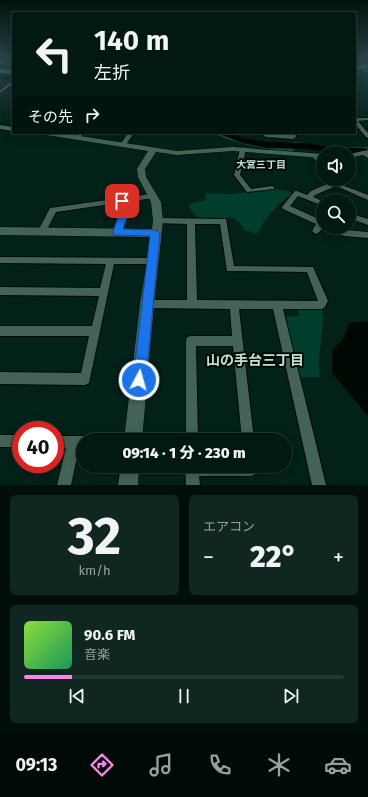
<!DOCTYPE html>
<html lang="ja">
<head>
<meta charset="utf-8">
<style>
	body { margin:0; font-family:"Fira Sans","Noto Sans JP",sans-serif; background:#102620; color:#f1f3f6; height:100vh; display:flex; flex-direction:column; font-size:15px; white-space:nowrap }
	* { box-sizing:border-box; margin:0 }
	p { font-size:13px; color:#96a09f }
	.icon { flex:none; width:22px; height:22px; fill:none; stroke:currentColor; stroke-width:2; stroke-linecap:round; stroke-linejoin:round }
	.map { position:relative; height:485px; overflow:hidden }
	.panel { display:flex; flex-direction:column; gap:10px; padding:10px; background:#010e0a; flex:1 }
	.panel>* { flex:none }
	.guide { position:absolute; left:12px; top:12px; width:344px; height:122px; border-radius:0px; box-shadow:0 2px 10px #0003,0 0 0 1px #233832; background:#021912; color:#f1f3f6; overflow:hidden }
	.fabs { position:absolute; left:316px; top:146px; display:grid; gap:8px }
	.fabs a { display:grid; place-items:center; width:40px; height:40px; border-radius:50%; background:#021912; box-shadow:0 2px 10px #0003,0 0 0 1px #233832; font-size:20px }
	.speed { position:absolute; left:12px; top:421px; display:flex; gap:8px; font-size:20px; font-weight:700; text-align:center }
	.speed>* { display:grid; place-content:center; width:52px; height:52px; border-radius:50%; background:#021912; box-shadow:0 2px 10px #0003,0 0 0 1px #233832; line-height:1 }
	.speed .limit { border:6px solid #d22; background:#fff; color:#111 }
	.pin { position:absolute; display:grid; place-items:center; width:34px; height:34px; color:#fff; margin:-17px; border-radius:8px; box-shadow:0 2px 6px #0006 }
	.me { position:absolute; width:44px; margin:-22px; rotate:6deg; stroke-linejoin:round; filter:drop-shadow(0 0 3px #0008) }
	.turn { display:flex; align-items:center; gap:14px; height:84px; padding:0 16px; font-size:18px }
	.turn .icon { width:52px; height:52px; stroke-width:2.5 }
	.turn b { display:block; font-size:28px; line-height:34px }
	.then { display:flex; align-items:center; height:38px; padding:0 16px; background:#0003; gap:8px; font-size:15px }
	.big { font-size:30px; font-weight:800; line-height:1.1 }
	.panel .tile { flex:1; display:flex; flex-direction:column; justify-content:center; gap:6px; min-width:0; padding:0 14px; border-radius:6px; background:#102620 }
	.panel .dial { align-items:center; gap:0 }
	.dial b { font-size:52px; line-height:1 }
	.song { display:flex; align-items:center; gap:12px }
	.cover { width:48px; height:48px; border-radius:6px; background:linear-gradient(135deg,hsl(90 70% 55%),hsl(150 70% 35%)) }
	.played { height:4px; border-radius:2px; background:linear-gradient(90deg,#fa87e6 15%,#233832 15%) }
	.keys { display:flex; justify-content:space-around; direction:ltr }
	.heat { display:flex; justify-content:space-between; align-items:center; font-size:22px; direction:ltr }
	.panel .tiles { flex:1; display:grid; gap:10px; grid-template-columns:1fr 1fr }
	.tile:last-child { grid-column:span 2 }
	.trip { position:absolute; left:76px; top:433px; width:216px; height:40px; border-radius:20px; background:#021912; box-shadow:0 2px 10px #0003,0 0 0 1px #233832; font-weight:800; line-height:40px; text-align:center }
	.tab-bar { display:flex; height:64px; justify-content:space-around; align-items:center; background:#010a07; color:#96a09f }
	.tab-bar .icon { width:28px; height:28px }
	.tab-bar .selected { color:#fa87e6 }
	.tab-bar b { font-size:18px; color:#f1f3f6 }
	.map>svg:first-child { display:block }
	.green { fill:#003d2d }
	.forest { fill:#0b5340 }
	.water { fill:#000804 }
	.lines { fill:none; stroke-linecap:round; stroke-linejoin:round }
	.river { fill:#000804; fill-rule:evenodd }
	.street-casing { stroke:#000904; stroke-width:2 }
	.secondary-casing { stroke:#000904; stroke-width:1 }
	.highway-casing { stroke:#000904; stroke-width:2 }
	.street { fill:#446357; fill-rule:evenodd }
	.secondary { fill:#446357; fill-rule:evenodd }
	.highway { fill:#3eb491; fill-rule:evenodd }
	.route { fill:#1a73e8; stroke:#114b97 }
	.labels { text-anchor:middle; stroke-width:4; stroke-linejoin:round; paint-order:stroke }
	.far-neighbourhood-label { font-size:10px; font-weight:bold; fill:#bee1d3; stroke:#010805 }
	.near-neighbourhood-label { font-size:14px; font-weight:bold; fill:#bee1d3; stroke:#010805 }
</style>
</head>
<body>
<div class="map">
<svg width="368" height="485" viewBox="0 0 368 485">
	<rect width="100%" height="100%" fill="#022118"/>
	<path class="green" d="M275,189l13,2 4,3c-16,10 -26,24 -35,40l-13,-4c-2,-7 -9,-12 -15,-13l-3,3c-16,0 -31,3 -38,-16l18,-4 -1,-7 25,1z
		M297,305h24c6,24 -6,48 -1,72h-27l-14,-60 20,-1z"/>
	<path class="forest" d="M213,133c16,0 38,11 56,13 10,1 16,-4 26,-4 16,1 31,6 46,6 8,0 16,-1 24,-1h3v3c-14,4 -26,4 -40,2 -13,-3 -21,-6 -34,-4l-1,4c-28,-3 -55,-7 -80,-19z"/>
	<path class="water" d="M368,321v95l-36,-43v-23l11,-11 6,-16z"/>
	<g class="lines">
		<path class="river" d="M13,75v4l-13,1v-4z
			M217,133h12l18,6 20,3 40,1 29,5h28l3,1 1,2 -4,3 -31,-1 -26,-4 -40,-1 -25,-5z"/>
		<g class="street-casing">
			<path id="street" d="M0,63l13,1v2l-13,-1z
				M355,64l13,6v3l-13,-7z
				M12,81h1v3l-13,9v-3z
				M355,118h13v2l-10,1 10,12v5l-2,-1 -11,-13z
				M79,133h6l-7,6h-4v-2z
				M128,133h6l-9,13h-4l-1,-1z
				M263,133l27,2 -1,-2h6l1,4 -3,2 -27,-2 -2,-1z
				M243,147l3,2 -6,26 11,14 21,-3 2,1v2l-27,3 -13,-17 6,-26z
				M363,151l5,3v4l-7,-4v-2z
				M315,154c6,2 8,8 8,14l-2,-1 -9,-11z
				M329,179h7l6,6 26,10v5l-32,-14 -21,9 -2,2 10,4v5l-25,-10 -8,10 33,15c0,5 -1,11 -7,13l-4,-3 4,-7 -33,-15 -1,-2 13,-16h2l10,4 4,-4 21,-9z
				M151,194l3,2 -1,2 -27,4v15l-5,18 -3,1 -4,-3 4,-16v-14l-62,9 -11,21h-6l-1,-2 12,-23z
				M349,213l19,6v6l-19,-7z
				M158,218l68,1 8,47 79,1 15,34 -4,7 -3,1h-38l43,176h-14l-39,-176h-34l15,131h-12l-9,-94h-37l2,94h-12v-99l1,-4 4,-1h41l-2,-27 -83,-1 -3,-1 -2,-3 2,-3 3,-1h40v-76l-32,-1 -1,-2zM195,224h25l7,47 80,1 11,29 -121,-1z
				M325,227h12l8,3 23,2v6l-24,-2 -18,-7z
				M0,257l152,1 3,1 1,2 -1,2 -3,1h-38l-25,119 -4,2 -85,-1v-12l81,1 8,-37h-89v-10h92l7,-30 -99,-1v-8l100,1 6,-24 -106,-1z
				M0,435h21v12h-21z
				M55,436h28l5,1 1,3h-6v8h-4l-8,37h-14l9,-37h-11z
				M185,466h73l-2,8 -5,2h-52l1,9h-14z"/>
		</g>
		<g class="secondary-casing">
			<path id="secondary" d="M4,60h5l-9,5v-4z
				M0,125l13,2v4l-13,-2z
				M42,133h19l116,18 56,-4 90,7v4l-90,-7 -56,4 -21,-3 -11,17 1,8 15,25 2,19 -9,83 -12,136h-18l16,-136 11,-67 -151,-2v-8l152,2 1,-8 -2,-19 -13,-25 -1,-8 11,-18 -102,-16z
				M368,150v4l-19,4v-4z
				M121,466h18l-1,19h-20z"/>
		</g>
		<g class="highway-casing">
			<path id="highway" d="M368,64v4l-13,2v-4z
				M0,69l13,1v4l-13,-1z"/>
		</g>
		<use href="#street" class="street"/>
		<use href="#secondary" class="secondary"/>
		<use href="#highway" class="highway"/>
	</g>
	<linearGradient id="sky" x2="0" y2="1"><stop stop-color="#01120d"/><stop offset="0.47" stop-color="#284348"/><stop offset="1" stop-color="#284348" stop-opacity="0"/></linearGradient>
	<rect width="368" height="128" fill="url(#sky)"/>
	<path class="route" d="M122,198l4,3 1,16 -4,12 32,1 5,3 -14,147 -2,4 -5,2 -4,-2 -2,-4 17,-144 -36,-1 -1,-3 5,-15v-16z"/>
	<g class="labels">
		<g class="far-neighbourhood-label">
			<text x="261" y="168">大宮三丁目</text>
		</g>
		<g class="near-neighbourhood-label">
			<text x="255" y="365">山の手台三丁目</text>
		</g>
	</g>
</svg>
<div class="fabs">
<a><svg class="icon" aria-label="sound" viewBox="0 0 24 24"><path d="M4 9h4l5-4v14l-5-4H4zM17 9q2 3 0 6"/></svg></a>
<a><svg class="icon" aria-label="search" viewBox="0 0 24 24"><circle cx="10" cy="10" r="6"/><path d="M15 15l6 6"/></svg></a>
</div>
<div class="speed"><div class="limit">40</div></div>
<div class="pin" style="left:122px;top:201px;background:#d93025"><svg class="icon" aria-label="arrive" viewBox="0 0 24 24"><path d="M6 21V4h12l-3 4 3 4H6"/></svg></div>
<svg class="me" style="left:139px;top:380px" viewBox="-20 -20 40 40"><circle r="17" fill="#1a73e8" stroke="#fff" stroke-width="3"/><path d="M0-11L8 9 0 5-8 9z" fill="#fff"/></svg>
<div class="trip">09:14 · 1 分 · 230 m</div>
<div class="guide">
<div class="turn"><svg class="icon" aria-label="left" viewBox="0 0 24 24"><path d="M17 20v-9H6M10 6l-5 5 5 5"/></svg><div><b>140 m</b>左折</div></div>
<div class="then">その先<svg class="icon" aria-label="right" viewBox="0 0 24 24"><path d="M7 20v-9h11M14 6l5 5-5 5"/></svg></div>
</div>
</div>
<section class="panel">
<div class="tiles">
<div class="tile dial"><b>32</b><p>km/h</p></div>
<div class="tile"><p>エアコン</p>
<div class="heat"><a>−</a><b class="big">22°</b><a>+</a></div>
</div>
<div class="tile">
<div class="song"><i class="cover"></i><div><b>90.6 FM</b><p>音楽</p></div></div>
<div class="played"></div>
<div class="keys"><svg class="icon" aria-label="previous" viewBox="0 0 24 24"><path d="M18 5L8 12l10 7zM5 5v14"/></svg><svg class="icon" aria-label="pause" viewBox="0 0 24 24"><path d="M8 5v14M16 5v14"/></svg><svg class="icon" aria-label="next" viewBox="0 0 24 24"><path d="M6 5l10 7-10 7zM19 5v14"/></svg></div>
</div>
</div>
</section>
<nav class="tab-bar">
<b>09:13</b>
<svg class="icon selected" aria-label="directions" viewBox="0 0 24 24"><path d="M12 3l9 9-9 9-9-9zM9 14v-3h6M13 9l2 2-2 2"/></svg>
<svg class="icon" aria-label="music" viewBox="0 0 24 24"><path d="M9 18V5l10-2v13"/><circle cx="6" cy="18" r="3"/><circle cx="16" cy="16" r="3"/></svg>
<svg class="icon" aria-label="phone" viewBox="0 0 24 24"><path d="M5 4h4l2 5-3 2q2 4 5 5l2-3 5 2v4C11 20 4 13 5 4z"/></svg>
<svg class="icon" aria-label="climate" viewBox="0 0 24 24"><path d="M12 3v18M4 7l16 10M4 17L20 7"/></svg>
<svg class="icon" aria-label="car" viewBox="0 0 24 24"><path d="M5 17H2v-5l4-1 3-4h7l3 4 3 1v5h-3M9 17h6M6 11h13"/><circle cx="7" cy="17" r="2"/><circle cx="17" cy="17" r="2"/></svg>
</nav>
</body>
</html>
